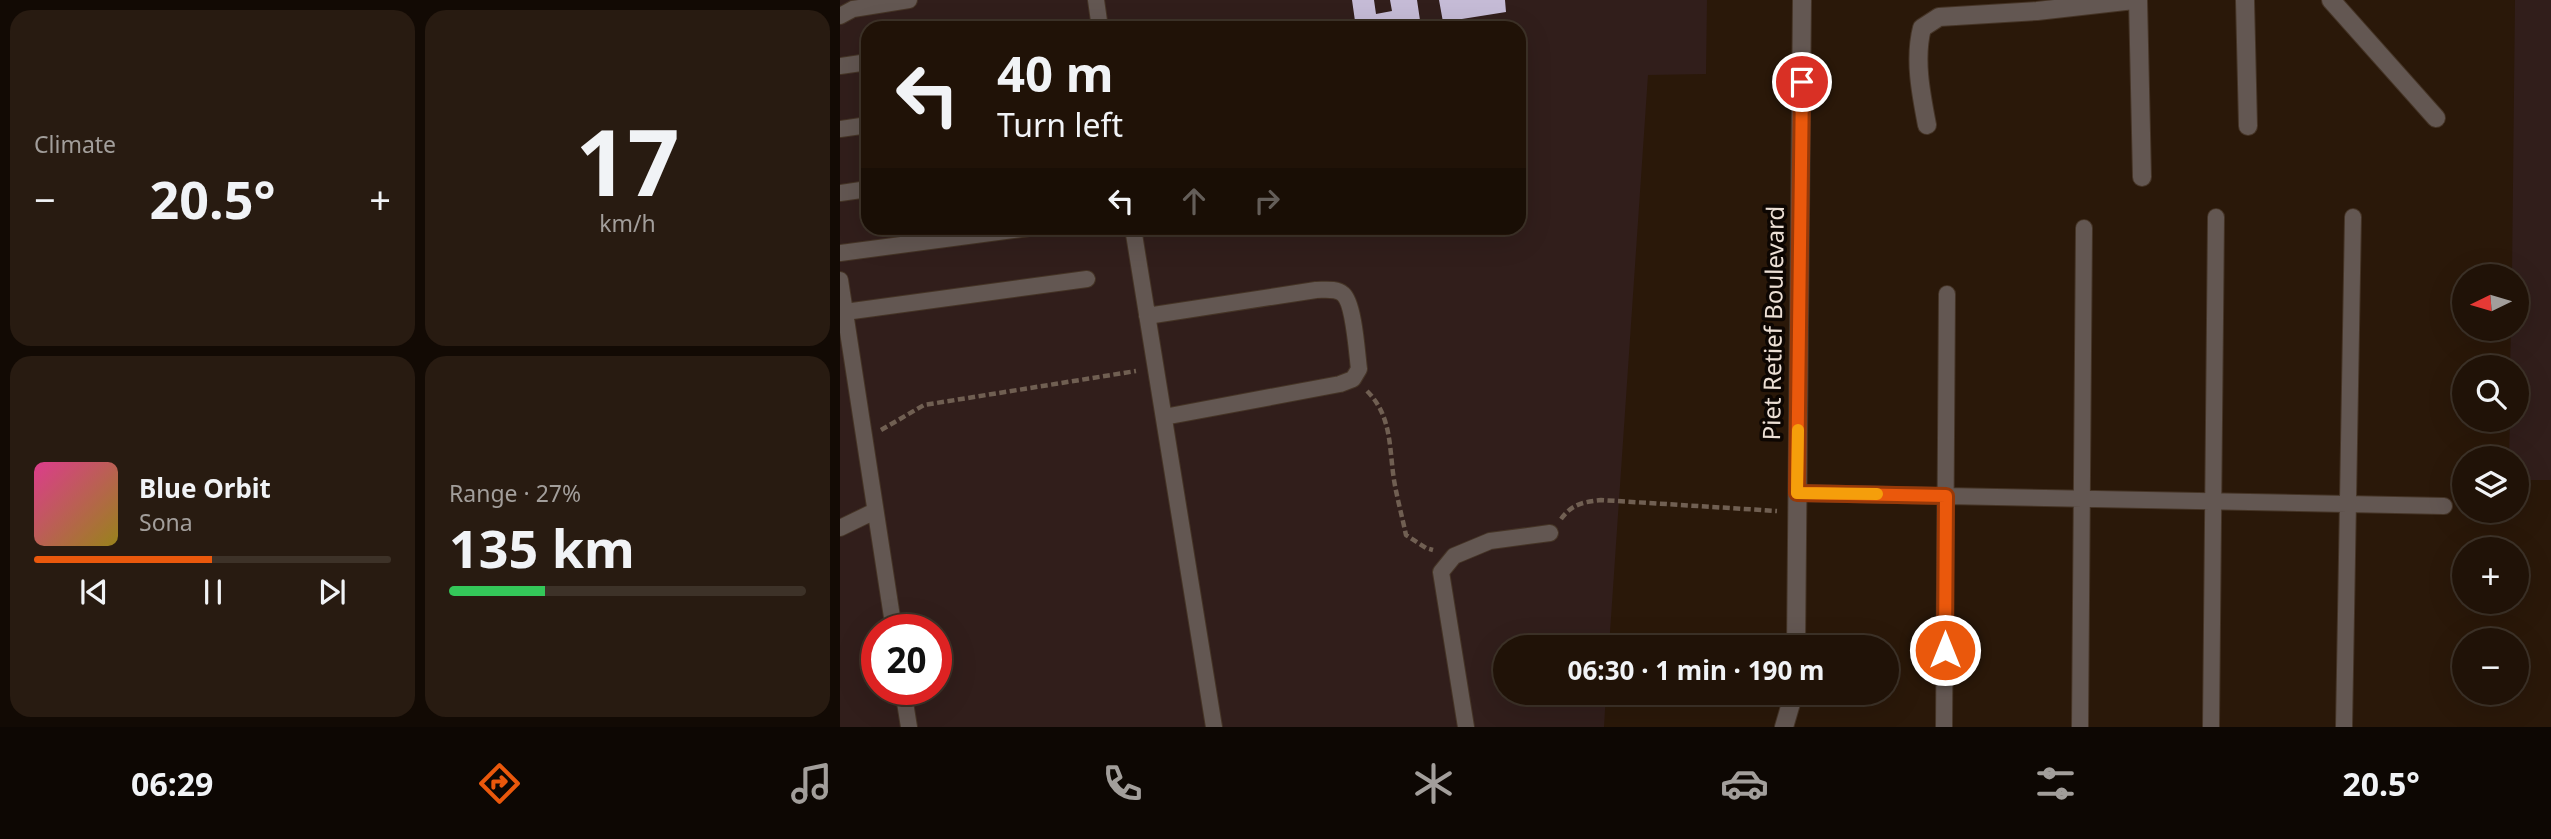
<!DOCTYPE html>
<html lang="en">
<head>
<meta charset="utf-8">
<style>
	body { margin:0; font-family:"Noto Sans",sans-serif; background:#281b11; color:#f1f3f6; height:100vh; display:flex; flex-direction:column; font-size:26px; white-space:nowrap }
	* { box-sizing:border-box; margin:0 }
	p { font-size:23px; color:#a29e9b }
	.icon { flex:none; width:38px; height:38px; fill:none; stroke:currentColor; stroke-width:2; stroke-linecap:round; stroke-linejoin:round }
	.map { position:relative; flex:1; overflow:hidden }
	.details { display:flex; flex-direction:column; gap:10px; padding:10px; background:#120a04; width:840px }
	.details>* { flex:none }
	.hud { position:absolute; left:21px; top:21px; width:665px; height:214px; border-radius:21px; box-shadow:0 7px 28px #0002,0 0 0 2px #3d3228; background:#201207; color:#f1f3f6; overflow:hidden }
	.needle { width:46px; rotate:265deg }
	.controls { position:absolute; left:1612px; top:264px; display:grid; gap:14px }
	.controls a { display:grid; place-items:center; width:77px; height:77px; border-radius:50%; background:#201207; box-shadow:0 7px 28px #0002,0 0 0 2px #3d3228; font-size:35px }
	.speed { position:absolute; left:21px; top:614px; display:flex; gap:14px; font-size:35px; font-weight:700; text-align:center }
	.speed>* { display:grid; place-content:center; width:91px; height:91px; border-radius:50%; background:#201207; box-shadow:0 7px 28px #0002,0 0 0 2px #3d3228; line-height:1 }
	.speed .limit { border:10px solid #d22; background:#fff; color:#111 }
	.pin { position:absolute; display:grid; place-items:center; width:60px; height:60px; color:#fff; margin:-30px; border:4px solid #fff; border-radius:50%; box-shadow:0 2px 7px #0007 }
	.me { position:absolute; width:77px; margin:-38px; rotate:0deg; stroke-linejoin:round; filter:drop-shadow(0 0 5px #0008) }
	.turn { display:flex; align-items:center; gap:24px; height:147px; padding:0 21px; font-size:32px }
	.turn .icon { width:91px; height:91px; stroke-width:2.5 }
	.turn b { display:block; font-size:49px; line-height:60px }
	.lanes { display:flex; align-items:center; height:66px; padding:0 21px; background:#0003; justify-content:center; gap:35px; direction:ltr }
	.lanes .off { opacity:.35 }
	.big { font-size:52px; font-weight:700; line-height:1.1 }
	.details .widget { flex:1; display:flex; flex-direction:column; justify-content:center; gap:10px; min-width:0; padding:0 24px; border-radius:21px; background:#281b11 }
	.details .dial { align-items:center; gap:0 }
	.dial b { font-size:91px; line-height:1 }
	.song { display:flex; align-items:center; gap:21px }
	.cover { width:84px; height:84px; border-radius:10px; background:linear-gradient(135deg,hsl(330 70% 55%),hsl(50 70% 35%)) }
	.played { height:7px; border-radius:4px; background:linear-gradient(90deg,#ea580c 50%,#3d3228 50%) }
	.keys { display:flex; justify-content:space-around; direction:ltr }
	.heat { display:flex; justify-content:space-between; align-items:center; font-size:38px; direction:ltr }
	.charge { height:10px; border-radius:5px; background:linear-gradient(90deg,#34c759 27%,#3d3228 0) }
	.details .tiles { flex:1; display:grid; gap:10px; grid-template-columns:repeat(2,1fr) }
	.trip { position:absolute; left:653px; top:635px; width:406px; height:70px; border-radius:35px; background:#201207; box-shadow:0 7px 28px #0002,0 0 0 2px #3d3228; font-weight:700; line-height:70px; text-align:center }
	.tabs { display:flex; height:112px; justify-content:space-around; align-items:center; background:#0d0703; color:#a29e9b }
	.tabs .icon { width:49px; height:49px }
	.tabs .active { color:#ea580c }
	.tabs b { font-size:32px; color:#f1f3f6 }
	main { display:flex; flex:1; min-height:0 }
	.map>svg:first-child { display:block }
	.education { fill:#311e1b; fill-rule:evenodd }
	.building { fill:#c5bbd6 }
	.lines { fill:none; stroke-linecap:round; stroke-linejoin:round }
	.service-casing { stroke:#453426; stroke-width:18 }
	.minor-casing { stroke:#453426; stroke-width:20 }
	.path { stroke:#705f52; stroke-width:4.5; stroke-dasharray:7 3.5; stroke-linecap:butt }
	.service { stroke:#635752; stroke-width:16 }
	.minor { stroke:#635752; stroke-width:18 }
	.route-casing { stroke:#983908; stroke-width:18 }
	.route { stroke:#ea580c; stroke-width:12 }
	.slow { stroke:#f59e0b; stroke-width:12 }
	.labels { text-anchor:middle; stroke-width:7; stroke-linejoin:round; paint-order:stroke }
	.street-label { font-size:24px; fill:#ecdfd5; stroke:#0d0602 }
</style>
</head>
<body>
<main>
<section class="details">
<div class="tiles">
<div class="widget"><p>Climate</p>
<div class="heat"><a>−</a><b class="big">20.5°</b><a>+</a></div>
</div>
<div class="widget dial"><b>17</b><p>km/h</p></div>
<div class="widget">
<div class="song"><i class="cover"></i><div><b>Blue Orbit</b><p>Sona</p></div></div>
<div class="played"></div>
<div class="keys"><svg class="icon" aria-label="previous" viewBox="0 0 24 24"><path d="M18 5L8 12l10 7zM5 5v14"/></svg><svg class="icon" aria-label="pause" viewBox="0 0 24 24"><path d="M8 5v14M16 5v14"/></svg><svg class="icon" aria-label="next" viewBox="0 0 24 24"><path d="M6 5l10 7-10 7zM19 5v14"/></svg></div>
</div>
<div class="widget"><p>Range · 27%</p><b class="big">135 km</b><div class="charge"></div></div>
</div>
</section>
<div class="map">
<svg width="1711" height="727" viewBox="0 0 1711 727">
	<rect width="100%" height="100%" fill="#2a1809"/>
	<path class="education" d="M0,0h867l-1,74 -58,1 -39,572 -104,1v45h101l-2,34h-764zM28,28h651v200h-651zM37,630h59v60h-59z
		M1675,0h36v480h-34l-1,-22h-7l1,-38h6v-52l-6,-1 1,-38h5v-53h-4z"/>
	<path class="building" d="M512,0h22l2,14 16,-3 -2,-11h27l4,27 -65,1z
		M599,0h66l1,12 -63,10z"/>
	<g class="lines">
		<g class="service-casing">
			<path id="service" d="M256,0l4,28
				M0,16l13,-7 56,-9
				M0,66l28,-4
				M0,129l28,-4
				M0,193l28,-4
				M293,228l81,499
				M0,253l189,-25
				M0,280l54,350
				M5,312l242,-33
				M307,316l169,-26c9,0 20,-2 27,4 11,9 14,60 16,75l-6,10 -13,5 -176,33
				M957,493l647,13
				M0,528l35,-17
				M63,690l6,37
				M626,727l-25,-155 13,-16 36,-15 60,-8
				M1104,727l3,-433
				M1240,727l4,-499
				M1371,727l5,-510
				M1504,727l9,-510"/>
		</g>
		<g class="minor-casing">
			<path id="minor" d="M1298,0l4,177
				M1405,0l3,126
				M1491,0l105,118
				M1087,125c-6,-31 -13,-66 -5,-97l17,-11 98,-6 97,-11
				M956,648l6,-648
				M944,727l10,-34"/>
		</g>
		<path class="path" d="M527,391c25,25 22,56 27,89 3,18 8,36 12,55l20,13 7,2
			M41,430l43,-25 212,-34
			M721,519c11,-15 22,-17 40,-19l176,11"/>
		<use href="#service" class="service"/>
		<use href="#minor" class="minor"/>
	</g>
	<g class="lines">
		<g class="route-casing">
			<path id="route" d="M962,82l-5,411 149,3 -1,154"/>
		</g>
		<use href="#route" class="route"/>
		<path class="slow" d="M958,430l-1,63 80,1"/>
	</g>
	<g class="labels">
		<g class="street-label">
			<text transform="translate(934 323) rotate(-89)" y="8">Piet Retief Boulevard</text>
		</g>
	</g>
</svg>
<div class="controls">
<a><svg class="needle" viewBox="-14 -14 28 28"><path d="M0-13l5 13h-10z" fill="#e53935"/><path d="M0 13l5-13h-10z" fill="#a29e9b"/></svg></a>
<a><svg class="icon" aria-label="search" viewBox="0 0 24 24"><circle cx="10" cy="10" r="6"/><path d="M15 15l6 6"/></svg></a>
<a><svg class="icon" aria-label="layers" viewBox="0 0 24 24"><path d="M12 4l9 5-9 5-9-5zM3 14l9 5 9-5"/></svg></a>
<a>+</a>
<a>−</a>
</div>
<div class="speed"><div class="limit">20</div></div>
<div class="pin" style="left:962px;top:82px;background:#d93025"><svg class="icon" aria-label="arrive" viewBox="0 0 24 24"><path d="M6 21V4h12l-3 4 3 4H6"/></svg></div>
<svg class="me" style="left:1105px;top:650px" viewBox="-20 -20 40 40"><circle r="17" fill="#ea580c" stroke="#fff" stroke-width="3"/><path d="M0-11L8 9 0 5-8 9z" fill="#fff"/></svg>
<div class="trip">06:30 · 1 min · 190 m</div>
<div class="hud">
<div class="turn"><svg class="icon" aria-label="left" viewBox="0 0 24 24"><path d="M17 20v-9H6M10 6l-5 5 5 5"/></svg><div><b>40 m</b>Turn left</div></div>
<div class="lanes"><svg class="icon" aria-label="left" viewBox="0 0 24 24"><path d="M17 20v-9H6M10 6l-5 5 5 5"/></svg><svg class="icon off" aria-label="ahead" viewBox="0 0 24 24"><path d="M12 20V5M6 11l6-6 6 6"/></svg><svg class="icon off" aria-label="right" viewBox="0 0 24 24"><path d="M7 20v-9h11M14 6l5 5-5 5"/></svg></div>
</div>
</div>
</main>
<nav class="tabs">
<b>06:29</b>
<svg class="icon active" aria-label="directions" viewBox="0 0 24 24"><path d="M12 3l9 9-9 9-9-9zM9 14v-3h6M13 9l2 2-2 2"/></svg>
<svg class="icon" aria-label="music" viewBox="0 0 24 24"><path d="M9 18V5l10-2v13"/><circle cx="6" cy="18" r="3"/><circle cx="16" cy="16" r="3"/></svg>
<svg class="icon" aria-label="phone" viewBox="0 0 24 24"><path d="M5 4h4l2 5-3 2q2 4 5 5l2-3 5 2v4C11 20 4 13 5 4z"/></svg>
<svg class="icon" aria-label="climate" viewBox="0 0 24 24"><path d="M12 3v18M4 7l16 10M4 17L20 7"/></svg>
<svg class="icon" aria-label="car" viewBox="0 0 24 24"><path d="M5 17H2v-5l4-1 3-4h7l3 4 3 1v5h-3M9 17h6M6 11h13"/><circle cx="7" cy="17" r="2"/><circle cx="17" cy="17" r="2"/></svg>
<svg class="icon" aria-label="filters" viewBox="0 0 24 24"><path d="M4 7h16M4 17h16"/><circle cx="9" cy="7" r="2"/><circle cx="15" cy="17" r="2"/></svg>
<b>20.5°</b>
</nav>
</body>
</html>
